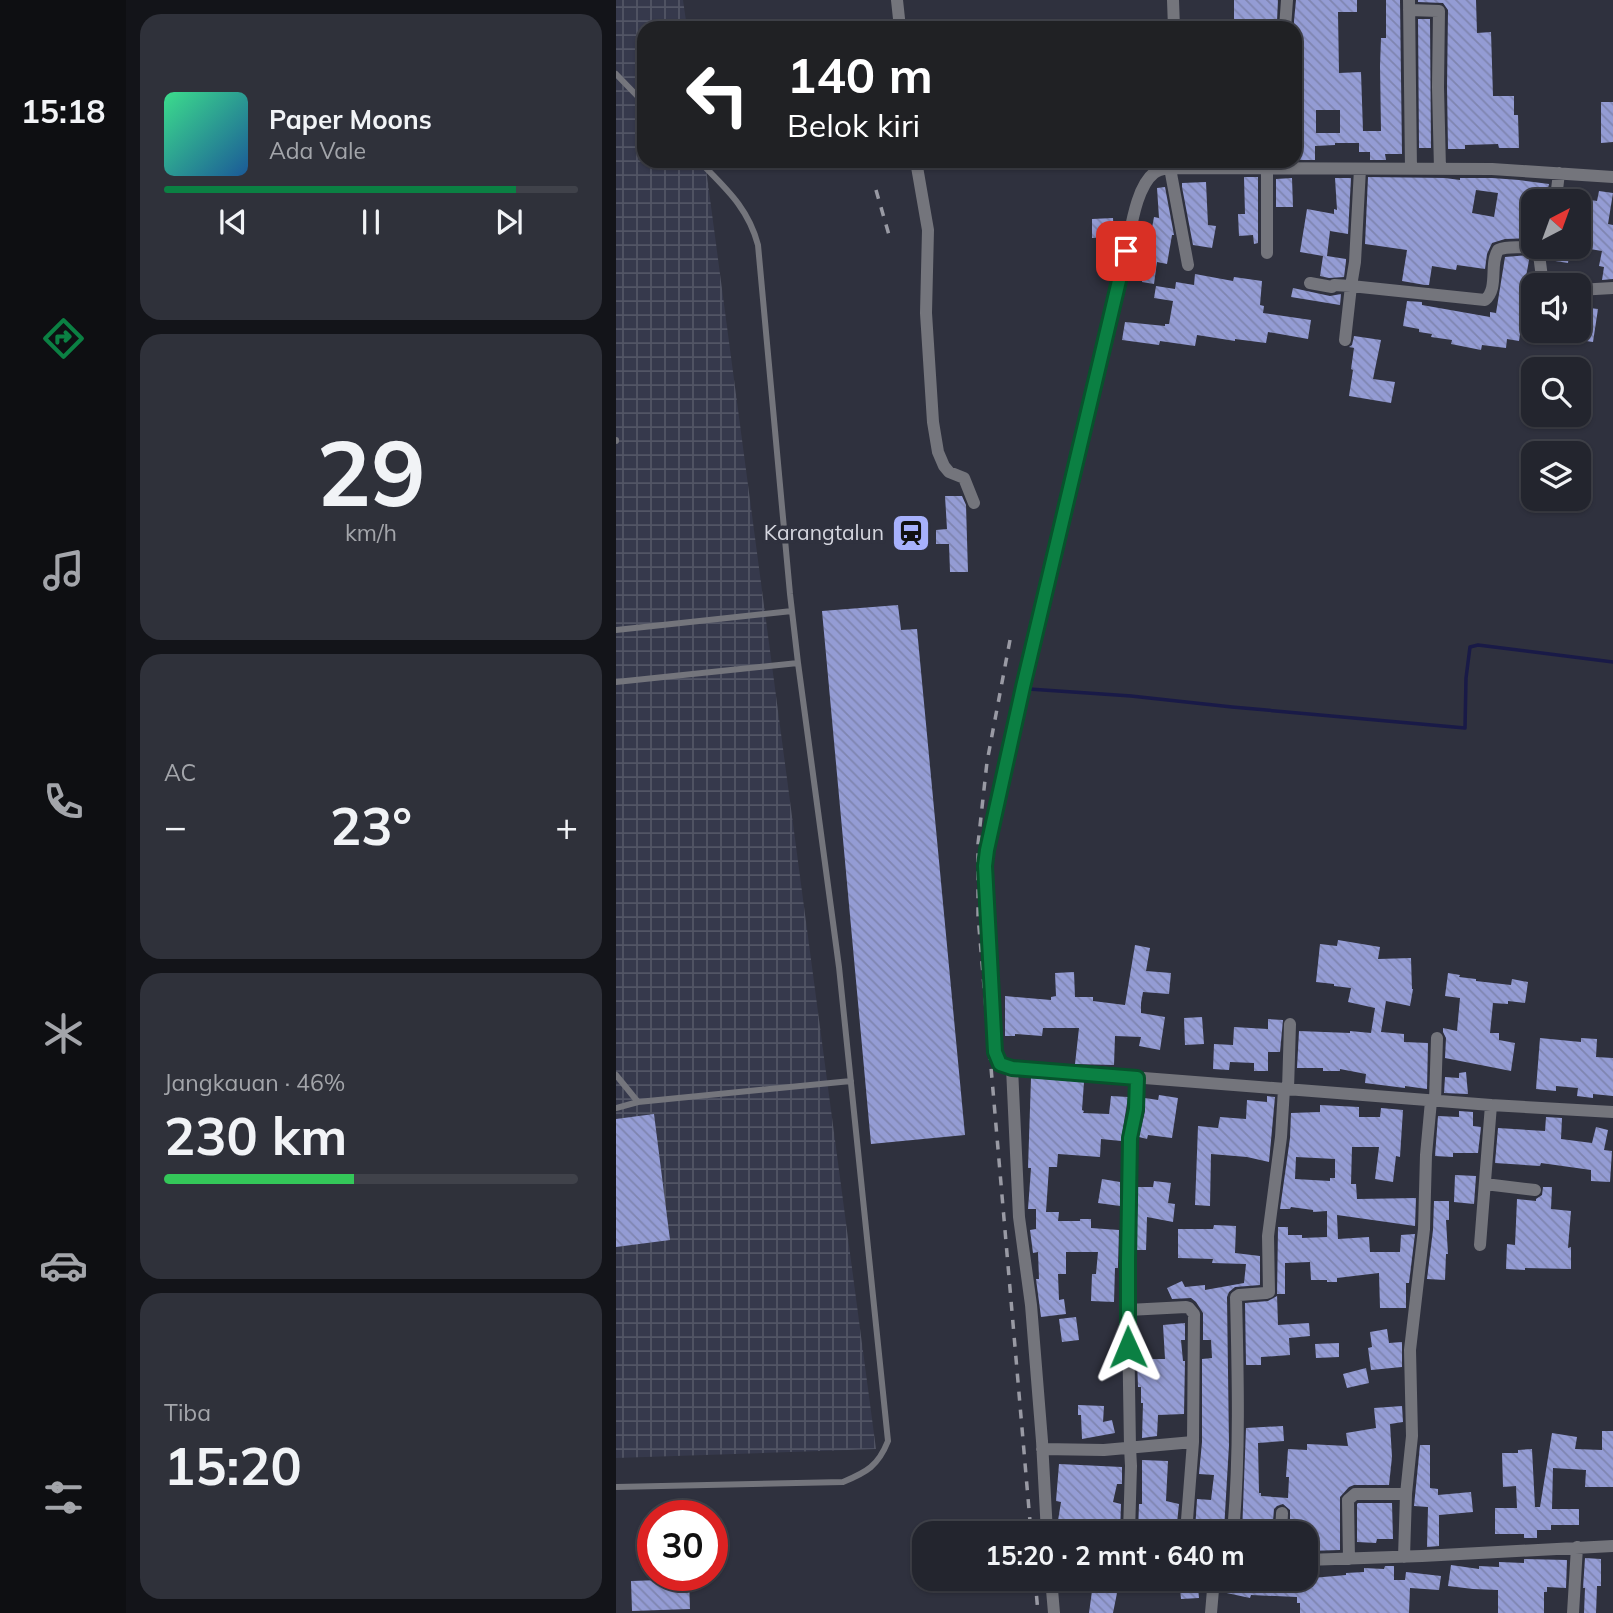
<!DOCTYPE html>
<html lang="id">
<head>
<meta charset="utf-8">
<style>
	body { margin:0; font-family:Mulish,sans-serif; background:#2f313a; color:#f1f3f6; height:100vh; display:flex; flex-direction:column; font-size:26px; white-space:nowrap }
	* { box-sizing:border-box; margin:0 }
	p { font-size:23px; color:#a3a5aa }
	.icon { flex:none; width:38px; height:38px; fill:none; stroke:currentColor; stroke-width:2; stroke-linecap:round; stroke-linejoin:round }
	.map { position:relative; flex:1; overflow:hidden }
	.sheet { display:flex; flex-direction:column; gap:14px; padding:14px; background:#131419; width:490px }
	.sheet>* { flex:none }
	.hud { position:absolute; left:21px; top:21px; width:665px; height:147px; border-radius:21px; box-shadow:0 2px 5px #0004,0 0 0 2px #40424a; background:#202124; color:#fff; overflow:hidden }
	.needle { width:46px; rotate:41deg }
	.fabs { position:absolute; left:905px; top:189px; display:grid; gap:14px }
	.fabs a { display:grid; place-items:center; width:70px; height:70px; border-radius:14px; background:#23252e; box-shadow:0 2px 5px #0004,0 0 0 2px #40424a; font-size:35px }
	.speed { position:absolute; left:21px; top:1500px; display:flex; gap:14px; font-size:35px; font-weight:700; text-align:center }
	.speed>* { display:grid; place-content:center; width:91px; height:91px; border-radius:50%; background:#23252e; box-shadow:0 2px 5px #0004,0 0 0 2px #40424a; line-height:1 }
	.speed .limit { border:10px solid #d22; background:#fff; color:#111 }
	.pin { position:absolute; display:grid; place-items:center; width:60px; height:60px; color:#fff; margin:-30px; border-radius:14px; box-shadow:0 4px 10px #0006 }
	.me { position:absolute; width:77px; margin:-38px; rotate:359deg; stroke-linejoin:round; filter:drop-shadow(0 0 5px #0008) }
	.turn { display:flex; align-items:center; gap:24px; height:147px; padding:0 35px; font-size:32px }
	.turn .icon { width:91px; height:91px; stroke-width:2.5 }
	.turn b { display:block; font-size:49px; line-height:60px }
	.big { font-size:52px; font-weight:700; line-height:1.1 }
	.sheet .card { flex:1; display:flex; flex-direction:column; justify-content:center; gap:10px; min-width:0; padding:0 24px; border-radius:21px; background:#2f313a }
	.sheet .dial { align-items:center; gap:0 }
	.dial b { font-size:91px; line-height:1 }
	.song { display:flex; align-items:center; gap:21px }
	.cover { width:84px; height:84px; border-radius:10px; background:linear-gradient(135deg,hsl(150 70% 55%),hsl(210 70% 35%)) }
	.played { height:7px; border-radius:4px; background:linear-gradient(90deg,#0b8043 85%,#40424a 85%) }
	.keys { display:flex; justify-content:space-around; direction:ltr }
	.heat { display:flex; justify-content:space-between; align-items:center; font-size:38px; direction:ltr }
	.charge { height:10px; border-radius:5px; background:linear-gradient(90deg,#34c759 46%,#40424a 0) }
	.trip { position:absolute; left:296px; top:1521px; width:406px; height:70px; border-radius:21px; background:#23252e; box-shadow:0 2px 5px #0004,0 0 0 2px #40424a; font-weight:700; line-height:70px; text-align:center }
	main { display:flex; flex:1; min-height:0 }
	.menu { display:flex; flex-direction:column; width:126px; justify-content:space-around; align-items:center; background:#0e0f12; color:#a3a5aa }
	.menu .icon { width:49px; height:49px }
	.menu .on { color:#0b8043 }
	.menu b { font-size:32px; color:#f1f3f6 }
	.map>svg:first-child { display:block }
	.industrial { fill:url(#industrial-grid) }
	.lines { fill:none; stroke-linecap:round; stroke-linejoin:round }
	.stream { stroke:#191a47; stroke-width:3.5 }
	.building { fill:url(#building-back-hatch); fill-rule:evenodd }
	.service { stroke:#74757c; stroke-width:6 }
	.minor { stroke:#74757c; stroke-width:12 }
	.rail { stroke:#999aa4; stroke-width:3.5; stroke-dasharray:9 9; stroke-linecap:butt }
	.route-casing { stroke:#07532c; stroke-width:18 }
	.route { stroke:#0b8043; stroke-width:12 }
	.labels { text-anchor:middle; stroke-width:7; stroke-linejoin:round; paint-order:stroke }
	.poi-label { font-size:21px; fill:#d5d6df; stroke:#2f313e; text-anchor:end }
</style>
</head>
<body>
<main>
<nav class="menu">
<b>15:18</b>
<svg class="icon on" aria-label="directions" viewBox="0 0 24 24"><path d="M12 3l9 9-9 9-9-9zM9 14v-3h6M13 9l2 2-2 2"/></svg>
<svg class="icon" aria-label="music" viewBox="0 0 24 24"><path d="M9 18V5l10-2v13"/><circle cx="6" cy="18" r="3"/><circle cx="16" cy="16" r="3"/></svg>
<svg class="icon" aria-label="phone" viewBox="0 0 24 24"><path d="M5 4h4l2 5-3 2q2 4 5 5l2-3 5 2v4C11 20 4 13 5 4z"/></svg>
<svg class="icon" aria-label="climate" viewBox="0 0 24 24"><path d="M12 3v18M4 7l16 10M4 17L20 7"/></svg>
<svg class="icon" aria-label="car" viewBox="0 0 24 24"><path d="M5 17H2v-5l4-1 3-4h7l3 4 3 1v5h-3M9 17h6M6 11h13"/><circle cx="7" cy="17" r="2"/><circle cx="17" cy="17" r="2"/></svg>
<svg class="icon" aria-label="filters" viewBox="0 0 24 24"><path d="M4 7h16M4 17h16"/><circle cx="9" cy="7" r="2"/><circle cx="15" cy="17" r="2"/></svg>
</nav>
<section class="sheet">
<div class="card">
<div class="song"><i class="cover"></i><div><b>Paper Moons</b><p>Ada Vale</p></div></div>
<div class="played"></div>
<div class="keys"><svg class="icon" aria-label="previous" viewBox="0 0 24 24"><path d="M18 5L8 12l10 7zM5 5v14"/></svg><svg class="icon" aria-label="pause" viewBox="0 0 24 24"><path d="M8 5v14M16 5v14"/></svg><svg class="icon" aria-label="next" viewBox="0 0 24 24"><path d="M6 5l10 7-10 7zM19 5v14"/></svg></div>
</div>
<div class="card dial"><b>29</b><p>km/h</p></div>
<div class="card"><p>AC</p>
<div class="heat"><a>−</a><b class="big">23°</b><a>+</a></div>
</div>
<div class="card"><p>Jangkauan · 46%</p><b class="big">230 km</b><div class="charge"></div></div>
<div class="card"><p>Tiba</p><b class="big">15:20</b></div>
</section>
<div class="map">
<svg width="997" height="1613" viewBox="0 0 997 1613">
	<defs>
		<pattern id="industrial-grid" width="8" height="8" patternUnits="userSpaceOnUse" patternTransform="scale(1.75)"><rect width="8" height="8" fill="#36394c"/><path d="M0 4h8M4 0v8" fill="none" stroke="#525565"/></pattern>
		<pattern id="building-back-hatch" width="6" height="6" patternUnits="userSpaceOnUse" patternTransform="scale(1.75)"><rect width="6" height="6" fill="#949cd4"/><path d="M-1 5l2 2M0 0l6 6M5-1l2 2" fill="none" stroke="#7f85b0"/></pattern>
	</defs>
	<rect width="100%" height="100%" fill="#2f313e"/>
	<path class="industrial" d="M0,0h67l4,28h-43v133h61l171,1288 -260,9z"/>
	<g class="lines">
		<path class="stream" d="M413,689l102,7 101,11 233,21 1,-50 4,-31 8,-2 135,17"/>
	</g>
	<path class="building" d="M618,0h44l-1,21 -43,-2z
		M680,0h61v12h-19l1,61 22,-1 2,59h18l-1,-65 1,-28h5v-38h14l2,154h-17l1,6h-16v-8h-11v-9h-24v2l-20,1v14h-20v-27h4l-1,-21h-3l-1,-91zM700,110h24v23h-24z
		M802,0h58l1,33 14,-1 2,64h21v19h4l1,33h-20l-1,-4 -33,1v4h-17l-1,-62 1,-77 -5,-7 -25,-1z
		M802,19h12l1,129h-12z
		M985,102h12v40l-12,1z
		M628,177h14v66l-4,1 -1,-9 -14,1 -1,-22h7z
		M752,177l77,1 15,2v-2h32l27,2 30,4 -4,17 -12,-2v19l-3,20 -25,1 -13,4 -5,11 -2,15 -28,-4 -1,5 -24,-4 -3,19h-4l-23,-4 5,-31 -42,-6zM860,190l22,3 -4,24 -22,-4z
		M676,178l1,29h-17v-28z
		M719,178h16l-3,56 -18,-3 -3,25 19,3v2l-2,16 -15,1 -9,-2 3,-20 -23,-4 7,-43 27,5v-5l3,1z
		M590,182l2,43 8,1 -4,22 -19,-3 -11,-58v-4z
		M549,187l9,48h-2l-5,29 -10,-2 -3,22 -12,-2 12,-65 5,1 -2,-30z
		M983,191l14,2 -5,31 5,1v54l-11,1 2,-13 -5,-1 3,-15 -24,-4v-49l19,3z
		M497,218l1,19 -22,1v-19z
		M931,247l23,2 -2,14 -19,-3z
		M914,255l-6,32 9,1v27l-10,-1 -4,27 -12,-2 -1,9 -24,-3 -1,5 -30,-6 1,-4 -21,-3 1,-3 -13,-2v-3l-16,-3 4,-25 15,1v3l68,12v-5l6,1 9,-56z
		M579,274l38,7 1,-4 28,4 -2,24 4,1 -1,7 48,7 -3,19 -40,-7 -2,11 -31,-4v2l-38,-6 -2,11 -35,-5 -1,4 -37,-5 3,-18 40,4v-2h4l4,-23 -19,-3 2,-12 19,3 1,-7 18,3z
		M677,288l37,8 11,-2 -1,11 -49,-8z
		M966,307l16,2 -5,33 -36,-5 1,-6h20v-23h4z
		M738,336l27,4 -8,39 22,3 -4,21 -42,-7 4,-26 -2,-1 3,-21 -5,-1 3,-2z
		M329,496h17l4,9 2,67h-18l-1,-28h-13v-14l11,-1z
		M282,605l3,25 16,-1 48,506 -94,9 -49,-533z
		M722,940l42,7 -2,12 33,-1 1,31h1l-3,17 -24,-5 -5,31 23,2v8l24,1 -1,46 -22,-3v2l-40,-5 1,-9 -26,-5v2h-17v-3h-26l2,-37 51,2v-2l21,2 4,-25 -27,-6 3,-14 -17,-2v-2l-18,-2 4,-38 17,2z
		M519,945l15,3 -4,23 25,2 -2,21 -26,-2 -2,11v10l24,4 -5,33 -21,-4 2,-9 -26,-1 -1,29 -39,-1 4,-36h-36l-1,8 -27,-2v2h-10v-40l46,4v-3l5,-1 -1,-23 19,-1 1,25h18v4l32,4z
		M832,973l12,2 -1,2 17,2v2l35,4 1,-6 16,3 -3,21 -17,-2v3l-15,-1 -3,30h9v7l16,3 -4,28 -66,-13 1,-20 -3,-6v-4l14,3 3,-33 -15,-2z
		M586,1017l2,27 -19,1 -1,-27z
		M652,1019l15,1 -3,32h-12v19h-14v-8l-24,-1 -1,8 -16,-1 1,-25 19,1 1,-18 34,2z
		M924,1038l41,4v-4l16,1 -1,18 17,1v38l-20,-2v4l-16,-2 1,-8 -22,-2v5l-20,-2z
		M850,1072l2,22 -24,-1 1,-16 14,1v-5z
		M415,1078l53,4 -2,28 2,1 -1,2 26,1 2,-18 17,1 -7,44 -20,-2 -1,18 -42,-3 -1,13h-8l-3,45h13l-1,9h22v-2h11v9l28,2 -1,34v4h-3l-1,34 -23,-1 1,-27h4l2,-22h-32v22h-8l1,26 5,-1 2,15 -25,3 -5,-38h3l-1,-27 -5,1 -3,-23 6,-1v-20h-8l3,-41h-3z
		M543,1095l19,3 -6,40 -24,-3 -1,4 -8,-2 6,-26v-13l13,2z
		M651,1096l8,1 -6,65 -22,-5 -36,-3 -1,52 -15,-1 3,-79 20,2 2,-11 26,2 1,-19 20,2z
		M704,1105l39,2v10h21l1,-9 22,2 -3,47 -4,-1 -3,26 -18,-3 4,-32h-27l-1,37h5l1,15 59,-1 -1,28 -78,-11 1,24 31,-2 1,15h30l1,-17 14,-1 -6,49h-3v25h-26l-1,-35 -42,5v4h-10v-2h-16l-1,-18 -25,1v31h-8l1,31 31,-2 1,13 -21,2 1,17 -29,2v8h-15l-1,-62 23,-2 9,-5 1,-69h10v8h14v3l25,-1v-26l-14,1v-2l-22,-3 -1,2h-10l10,-71 1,-25 29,-1zM680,1157l39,2v19h-5v3l-35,-2z
		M843,1111l14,1v14l8,1 -3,26h-25v4l-18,-1 3,-40 21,1z
		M38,1114l16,126 -54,7v-128z
		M930,1117l16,1 -1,21 31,4 4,-16 12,3 -4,20 8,1 -2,31 -19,-1v-11l-50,-7 -1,3 -45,-3 3,-35 47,3z
		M839,1175l21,1 -2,28 -20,-2z
		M486,1179l18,3v24l-22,-3z
		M538,1181l17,2 -3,20 7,1 -2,18 -26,-5 -1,33h-10l2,-63h15z
		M927,1187h9l-1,22 20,2 -3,37 3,-1v22l-46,-1v2l-19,-1 1,-25 8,1 2,-46 19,2v-2l6,-4z
		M818,1201h15v19h-3l2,34h-2l-1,26 -18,-1 6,-49z
		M598,1225l22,1 -1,27 25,3v29l-25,2 -6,5 -2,5 2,148 -5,85 -18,-3 -1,5 -10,-1 2,-32 14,1 3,-25 -15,-1 3,-32v-83l10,-1 -1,-18h-8v-27l-7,-11 -5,-4 -19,1 -5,-11 15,-7 3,6 20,-2v5l39,-7 2,-19 -34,-1 1,-4 -35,-1v-29h35z
		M460,1317l3,23 -17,2 -3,-23z
		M569,1323v17h-4l2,21h2l-1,53 -26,1 -1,21 -15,2 1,-35h-2v-16h-3l-1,-28h28l-2,-34z
		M771,1329l2,14 13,-1v25l-31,3 -3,-22 4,-1 -2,-15z
		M723,1343v14l-23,1 -1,-14z
		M750,1368l3,15 -22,5 -4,-14z
		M462,1405l26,1 -1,16 9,-2 3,13 -33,6 -1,-24h-3z
		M786,1406l1,16 -13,2 2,33 -3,28h-35l-5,2 -9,10v53l-33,1 1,-18h-18v-23l-7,-6 -6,2 -3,3 -2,24h-30l4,-105 37,-2 1,15 -26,2 1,50h2v3l27,2 1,-21h-3l2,-28 19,1v-6l41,2 -2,-13 30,-5 -2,-20z
		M986,1431h11v56h-28l1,-17 -33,-2 -1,41h27v16h-28v5h-14v8h-13v-4h-29v-26h22l-1,-22 -13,1 -1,-34h16v-3l14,-1 3,58h5l12,-74 25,4 -2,12 27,1z
		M804,1445h10v43l8,1v6l33,-3 2,20 -34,3v31l-12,1 1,-40 -14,-1z
		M526,1460l26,1 -2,40 13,3 -3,29h-38l1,-29h3z
		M443,1464l63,3v17h-5l-4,18 8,2 -1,29h-64l5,-31 -5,-1z
		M742,1503h34l1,36h-16l-1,4 -19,-1v-38z
		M969,1558l16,1v27h-4l-1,27h-12l1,-25h-2z
		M908,1559l43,1 -1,28 -19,-1v5h-3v21h-46v-23l-25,-1 -25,-3 3,-21 28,4v-3l20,1v-5l25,1z
		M769,1566h9v14h11l1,-8 35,4 -2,14 -29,-2 -1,25h-109v-10h-3v-6l-46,-2 -1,3 -28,-6 1,-14h89l34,-3v-2l18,-1v-4l20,1z
		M461,1578h43l-7,35h-24l3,-22 -16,-3z
		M563,1578h18l2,20 -18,1z
		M73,1579l1,30 -58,2 -1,-30z"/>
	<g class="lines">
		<path class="service" d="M0,74l28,29
			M0,440v1
			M0,630l176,-19
			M0,682l182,-19
			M0,1075l22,27
			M0,1108l22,-6 213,-21
			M0,1487l227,-5c24,-10 35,-16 45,-41l-49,-474 -41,-304 -8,-69 -32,-349c-10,-38 -33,-57 -59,-84"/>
		<path class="minor" d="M281,0l3,28
			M557,0l1,28
			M793,0l2,169
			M793,10l30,1 -1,76 2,82
			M669,28l2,-28
			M300,161l12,69 -2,83 7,109 5,30 6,14 5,6 15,6 10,25
			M554,168l18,97
			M651,169v84
			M744,169l-5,93 -4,24 134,14c14,-12 4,-35 13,-50 11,-5 23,-1 35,-4
			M997,177l-121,-8 -322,-1c-6,1 -11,1 -16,5 -18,14 -23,56 -28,78l-103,436 -36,164 -2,15 10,186 5,12 4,3 487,38 122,7
			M938,201l2,-3 3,-25
			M922,247l5,38
			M694,283l22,4 2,-2 17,1 -6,54
			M962,290l35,-2
			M396,1068l7,149 12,88 11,136 5,92
			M672,1089l2,-65
			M819,1101l2,-63
			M869,1184l50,6
			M864,1245l11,-140
			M512,1310l58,-3 3,1 5,6 -1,128 -7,91
			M426,1449l62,1 89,-8
			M513,1533l2,-67 -1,-19 -3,-186 3,-123 6,-29 1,-31
			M617,1533c7,-78 5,-157 3,-236l3,-2 27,-2 3,-1 -1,-56 13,-99 3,-48
			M665,1533l1,-20
			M788,1557l2,-63
			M733,1559l-1,-59 7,-6h51l6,-58 -2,-86 14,-121 2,-74 5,-54
			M690,1560l116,-4 191,-10
			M435,1578l3,35
			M595,1613l3,-35
			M957,1613l4,-66"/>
		<path class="rail" d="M260,190l13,45
			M394,640l-23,122 -9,82v72l53,617
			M419,1578l3,35"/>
	</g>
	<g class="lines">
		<g class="route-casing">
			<path id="route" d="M510,251l-103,436 -36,163 -2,16 10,186 5,12 12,4 125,10 -1,31 -6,29 -2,123v86"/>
		</g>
		<use href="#route" class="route"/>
	</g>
	<defs>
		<g id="station-square" transform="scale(2.0125)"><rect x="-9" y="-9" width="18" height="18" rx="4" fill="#a7b1fc" stroke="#2f313e"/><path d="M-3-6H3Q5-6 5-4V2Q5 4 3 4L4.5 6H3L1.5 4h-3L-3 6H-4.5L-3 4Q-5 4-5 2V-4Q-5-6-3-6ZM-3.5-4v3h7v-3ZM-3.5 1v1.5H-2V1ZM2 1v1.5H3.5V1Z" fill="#111"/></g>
	</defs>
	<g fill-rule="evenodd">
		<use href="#station-square" x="295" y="533"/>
	</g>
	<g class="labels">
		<g class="poi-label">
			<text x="268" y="540">Karangtalun</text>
		</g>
	</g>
</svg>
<div class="fabs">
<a><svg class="needle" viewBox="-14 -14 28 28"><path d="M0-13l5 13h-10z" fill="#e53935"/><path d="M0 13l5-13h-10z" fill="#a3a5aa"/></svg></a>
<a><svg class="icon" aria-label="sound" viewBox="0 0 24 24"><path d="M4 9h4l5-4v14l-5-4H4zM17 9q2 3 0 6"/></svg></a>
<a><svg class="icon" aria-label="search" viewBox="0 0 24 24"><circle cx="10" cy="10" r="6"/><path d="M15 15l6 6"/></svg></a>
<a><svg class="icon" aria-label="layers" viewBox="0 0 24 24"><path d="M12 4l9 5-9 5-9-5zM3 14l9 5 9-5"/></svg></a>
</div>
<div class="speed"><div class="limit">30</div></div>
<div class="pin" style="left:510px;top:251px;background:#d93025"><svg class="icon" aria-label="arrive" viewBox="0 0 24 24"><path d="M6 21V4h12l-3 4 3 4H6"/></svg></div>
<svg class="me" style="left:512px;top:1347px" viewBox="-20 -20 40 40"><path d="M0-17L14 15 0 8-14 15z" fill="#0b8043" stroke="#fff" stroke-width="4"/></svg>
<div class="trip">15:20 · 2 mnt · 640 m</div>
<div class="hud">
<div class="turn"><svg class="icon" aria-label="left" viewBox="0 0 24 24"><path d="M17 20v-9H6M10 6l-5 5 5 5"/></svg><div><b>140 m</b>Belok kiri</div></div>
</div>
</div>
</main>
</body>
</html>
